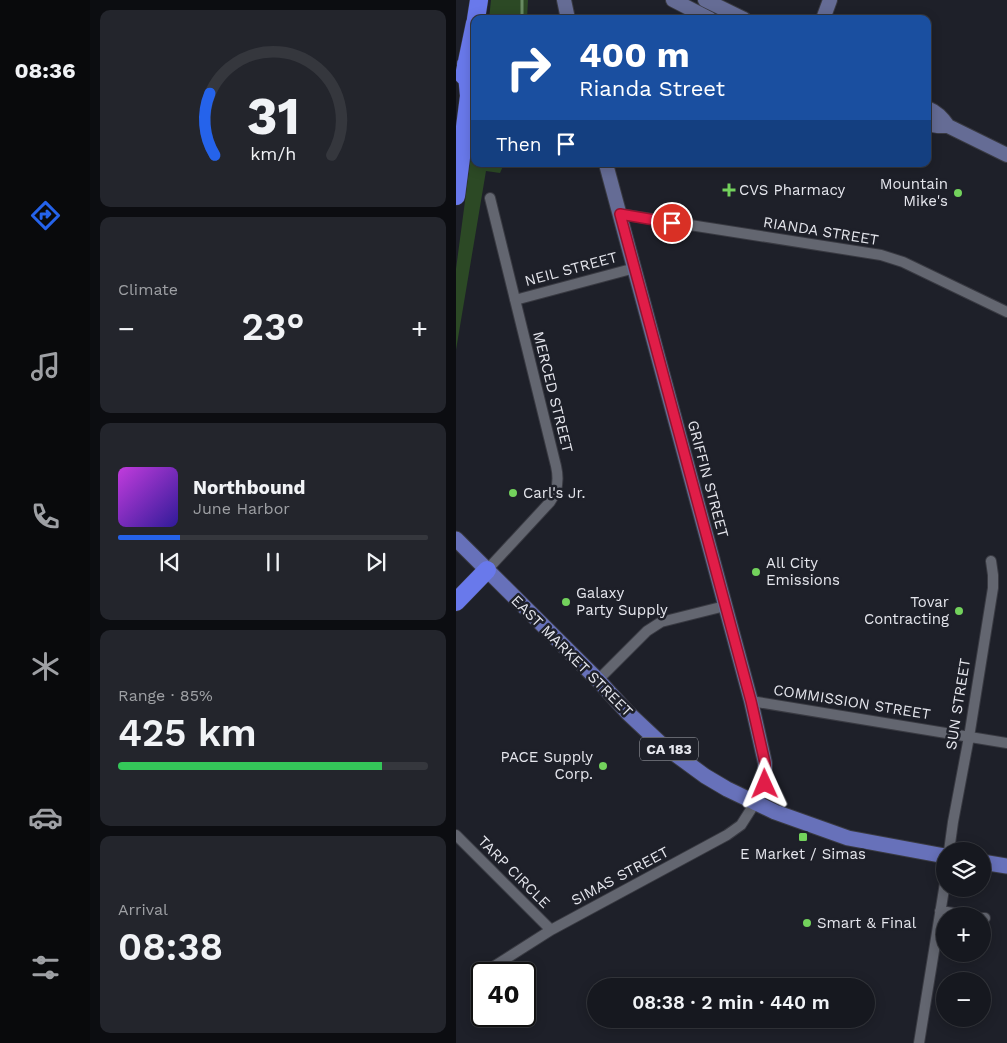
<!DOCTYPE html>
<html lang="en">
<head>
<meta charset="utf-8">
<style>
	body { margin:0; font-family:"Work Sans",sans-serif; background:#23252c; color:#f1f3f6; height:100vh; display:flex; flex-direction:column; font-size:19px; white-space:nowrap }
	* { box-sizing:border-box; margin:0 }
	p { font-size:16px; color:#9ea0a4 }
	.icon { flex:none; width:28px; height:28px; fill:none; stroke:currentColor; stroke-width:2; stroke-linecap:round; stroke-linejoin:round }
	.map { position:relative; flex:1; overflow:hidden }
	.sheet { display:flex; flex-direction:column; gap:10px; padding:10px; background:#0c0d11; width:366px }
	.sheet>* { flex:none }
	.guide { position:absolute; left:15px; top:15px; width:460px; height:152px; border-radius:10px; box-shadow:0 2px 12px #0003,0 0 0 1px #35373d; background:#1a4fa0; color:#fff; overflow:hidden }
	.fabs { position:absolute; left:480px; top:842px; display:grid; gap:10px }
	.fabs a { display:grid; place-items:center; width:55px; height:55px; border-radius:50%; background:#16181f; box-shadow:0 2px 12px #0003,0 0 0 1px #35373d; font-size:25px }
	.speed { position:absolute; left:15px; top:962px; display:flex; gap:10px; font-size:25px; font-weight:700; text-align:center }
	.speed>* { display:grid; place-content:center; width:65px; height:65px; border-radius:50%; background:#16181f; box-shadow:0 2px 12px #0003,0 0 0 1px #35373d; line-height:1 }
	.speed .limit { border:2px solid #111; border-radius:8px; background:#fff; color:#111 }
	.pin { position:absolute; display:grid; place-items:center; width:42px; height:42px; color:#fff; margin:-21px; border:2px solid #fff; border-radius:50%; box-shadow:0 1px 5px #0007 }
	.me { position:absolute; width:55px; margin:-28px; rotate:359deg; stroke-linejoin:round; filter:drop-shadow(0 0 4px #0008) }
	.turn { display:flex; align-items:center; gap:18px; height:105px; padding:0 25px; font-size:22px }
	.turn .icon { width:65px; height:65px; stroke-width:2.5 }
	.turn b { display:block; font-size:35px; line-height:42px }
	.then { display:flex; align-items:center; height:48px; padding:0 25px; background:#0003; gap:10px; font-size:19px }
	.big { font-size:38px; font-weight:600; line-height:1.1 }
	.sheet .widget { flex:1; display:flex; flex-direction:column; justify-content:center; gap:8px; min-width:0; padding:0 18px; border-radius:10px; background:#23252c }
	.sheet .dial { align-items:center; gap:0 }
	.dial svg { height:130px; overflow:visible; fill:none; stroke:#35373d; stroke-width:7; stroke-linecap:round; text-anchor:middle }
	.dial text { fill:#f1f3f6; stroke:none }
	.song { display:flex; align-items:center; gap:15px }
	.cover { width:60px; height:60px; border-radius:8px; background:linear-gradient(135deg,hsl(290 70% 55%),hsl(250 70% 35%)) }
	.played { height:5px; border-radius:2px; background:linear-gradient(90deg,#2563eb 20%,#35373d 20%) }
	.keys { display:flex; justify-content:space-around; direction:ltr }
	.heat { display:flex; justify-content:space-between; align-items:center; font-size:28px; direction:ltr }
	.charge { height:8px; border-radius:4px; background:linear-gradient(90deg,#34c759 85%,#35373d 0) }
	.trip { position:absolute; left:131px; top:978px; width:288px; height:50px; border-radius:25px; background:#16181f; box-shadow:0 2px 12px #0003,0 0 0 1px #35373d; font-weight:600; line-height:50px; text-align:center }
	main { display:flex; flex:1; min-height:0 }
	.dock { display:flex; flex-direction:column; width:90px; justify-content:space-around; align-items:center; background:#090a0c; color:#9ea0a4 }
	.dock .icon { width:35px; height:35px }
	.dock .current { color:#2563eb }
	.dock b { font-size:22px; color:#f1f3f6 }
	.map>svg:first-child { display:block }
	.green { fill:#2c4925 }
	.lines { fill:none; stroke-linecap:round; stroke-linejoin:round }
	.stream { stroke:#688b62; stroke-width:3 }
	.street-casing { stroke:#393a42; stroke-width:12 }
	.secondary-casing { stroke:#393a42; stroke-width:16 }
	.primary-casing { stroke:#393a42; stroke-width:17 }
	.highway-casing { stroke:#393a42; stroke-width:19 }
	.street { stroke:#636670; stroke-width:10 }
	.secondary { stroke:#656c95; stroke-width:14 }
	.primary { stroke:#6771ba; stroke-width:15 }
	.highway { stroke:#6979eb; stroke-width:18 }
	.route-casing { stroke:#92132f; stroke-width:12 }
	.route { stroke:#e11d48; stroke-width:9 }
	.poi-dot { fill:#73d25c; stroke:#1e2029; stroke-width:2 }
	.labels { text-anchor:middle; stroke-width:5; stroke-linejoin:round; paint-order:stroke }
	.shield { fill:#1e2029; stroke:#a9abb2; stroke-width:1 }
	.shield-label { font-size:14px; font-weight:bold; fill:#e5e6ed }
	.poi-label { font-size:15px; fill:#e5e6ed; stroke:#1e2029; text-anchor:start }
	.street-label { font-size:15px; fill:#e5e6ed; stroke:#1e2029 }
</style>
</head>
<body>
<main>
<nav class="dock">
<b>08:36</b>
<svg class="icon current" aria-label="directions" viewBox="0 0 24 24"><path d="M12 3l9 9-9 9-9-9zM9 14v-3h6M13 9l2 2-2 2"/></svg>
<svg class="icon" aria-label="music" viewBox="0 0 24 24"><path d="M9 18V5l10-2v13"/><circle cx="6" cy="18" r="3"/><circle cx="16" cy="16" r="3"/></svg>
<svg class="icon" aria-label="phone" viewBox="0 0 24 24"><path d="M5 4h4l2 5-3 2q2 4 5 5l2-3 5 2v4C11 20 4 13 5 4z"/></svg>
<svg class="icon" aria-label="climate" viewBox="0 0 24 24"><path d="M12 3v18M4 7l16 10M4 17L20 7"/></svg>
<svg class="icon" aria-label="car" viewBox="0 0 24 24"><path d="M5 17H2v-5l4-1 3-4h7l3 4 3 1v5h-3M9 17h6M6 11h13"/><circle cx="7" cy="17" r="2"/><circle cx="17" cy="17" r="2"/></svg>
<svg class="icon" aria-label="filters" viewBox="0 0 24 24"><path d="M4 7h16M4 17h16"/><circle cx="9" cy="7" r="2"/><circle cx="15" cy="17" r="2"/></svg>
</nav>
<section class="sheet">
<div class="widget dial"><svg viewBox="0 0 100 80">
<path d="M14 69A42 42 0 1 1 86 69"/>
<path d="M14 69A42 42 0 0 1 11 31" stroke="#2563eb"/>
<text x="50" y="56" font-size="32" font-weight="700">31</text>
<text x="50" y="72" font-size="11">km/h</text>
</svg></div>
<div class="widget"><p>Climate</p>
<div class="heat"><a>−</a><b class="big">23°</b><a>+</a></div>
</div>
<div class="widget">
<div class="song"><i class="cover"></i><div><b>Northbound</b><p>June Harbor</p></div></div>
<div class="played"></div>
<div class="keys"><svg class="icon" aria-label="previous" viewBox="0 0 24 24"><path d="M18 5L8 12l10 7zM5 5v14"/></svg><svg class="icon" aria-label="pause" viewBox="0 0 24 24"><path d="M8 5v14M16 5v14"/></svg><svg class="icon" aria-label="next" viewBox="0 0 24 24"><path d="M6 5l10 7-10 7zM19 5v14"/></svg></div>
</div>
<div class="widget"><p>Range · 85%</p><b class="big">425 km</b><div class="charge"></div></div>
<div class="widget"><p>Arrival</p><b class="big">08:38</b></div>
</section>
<div class="map">
<svg width="551" height="1043" viewBox="0 0 551 1043">
	<rect width="100%" height="100%" fill="#1e2029"/>
	<path class="green" d="M35,0h37l-1,19h-38z
		M19,126v38h29l-4,9 -14,-2 -30,179v-81z"/>
	<g class="lines">
		<path class="stream" d="M66,19v-19"/>
		<g class="street-casing">
			<path id="street" d="M164,214l261,41 22,7 104,50
				M59,300l120,-32
				M31,570l63,-68c8,-11 9,-23 6,-36l-66,-268
				M142,680l49,-49 14,-9 64,-16
				M295,701l256,42
				M0,835l95,95
				M493,851l4,-29 16,-85 24,-149v-13l-2,-14
				M484,911l34,5
				M526,918h3
				M37,967l58,-37 176,-95 14,-10 14,-22
				M463,1043l26,-160"/>
		</g>
		<g class="secondary-casing">
			<path id="secondary" d="M108,0l4,19
				M217,0l37,19
				M249,0l39,19
				M367,19l7,-19
				M471,108c10,4 15,9 21,18
				M471,124l11,2h10l59,29
				M150,164l145,537 14,62v21l-10,19"/>
		</g>
		<g class="primary-casing">
			<path id="primary" d="M0,539l142,141 30,33 32,30 45,33 22,13 48,23 73,26 97,18
				M526,862l25,4"/>
		</g>
		<g class="highway-casing">
			<path id="highway" d="M20,19l3,-19
				M8,76l11,-53
				M0,196l13,-100 -3,-32
				M0,602l31,-32"/>
		</g>
		<use href="#street" class="street"/>
		<use href="#secondary" class="secondary"/>
		<use href="#primary" class="primary"/>
		<use href="#highway" class="highway"/>
	</g>
	<g class="lines">
		<g class="route-casing">
			<path id="route" d="M216,223l-52,-9 131,487 14,62v21"/>
		</g>
		<use href="#route" class="route"/>
	</g>
	<g class="poi-dot">
		<path d="M270.5 182.5h5v5h5v5h-5v5h-5v-5h-5v-5h5z"/>
		<circle cx="502" cy="193" r="5"/>
		<circle cx="57" cy="493" r="5"/>
		<circle cx="300" cy="572" r="5"/>
		<circle cx="110" cy="602" r="5"/>
		<circle cx="503" cy="611" r="5"/>
		<circle cx="147" cy="766" r="5"/>
		<rect x="342" y="832" width="10" height="10" rx="2.5"/>
		<circle cx="351" cy="923" r="5"/>
	</g>
	<g class="labels">
		<rect class="shield" x="184" y="737.5" width="58" height="23" rx="4"/>
		<g class="shield-label">
			<text x="213" y="754">CA 183</text>
		</g>
		<g class="poi-label">
			<text x="492" y="189" text-anchor="end">Mountain<tspan x="492" dy="17">Mike's</tspan></text>
			<text x="283" y="195">CVS Pharmacy</text>
			<text x="67" y="498">Carl's Jr.</text>
			<text x="310" y="568">All City<tspan x="310" dy="17">Emissions</tspan></text>
			<text x="120" y="598">Galaxy<tspan x="120" dy="17">Party Supply</tspan></text>
			<text x="493" y="607" text-anchor="end">Tovar<tspan x="493" dy="17">Contracting</tspan></text>
			<text x="137" y="762" text-anchor="end">PACE Supply<tspan x="137" dy="17">Corp.</tspan></text>
			<text x="347" y="859" text-anchor="middle">E Market / Simas</text>
			<text x="361" y="928">Smart &amp; Final</text>
		</g>
		<g class="street-label">
			<text transform="translate(365 231) rotate(9)" y="5">RIANDA STREET</text>
			<text transform="translate(115 269) rotate(-15)" y="5">NEIL STREET</text>
			<text transform="translate(97 392) rotate(76)" y="5">MERCED STREET</text>
			<text transform="translate(252 479) rotate(75)" y="5">GRIFFIN STREET</text>
			<text transform="translate(116 656) rotate(45)" y="5">EAST MARKET STREET</text>
			<text transform="translate(396 702) rotate(9)" y="5">COMMISSION STREET</text>
			<text transform="translate(502 704) rotate(-81)" y="5">SUN STREET</text>
			<text transform="translate(58 872) rotate(45)" y="5">TARP CIRCLE</text>
			<text transform="translate(164 876) rotate(-28)" y="5">SIMAS STREET</text>
		</g>
	</g>
</svg>
<div class="fabs">
<a><svg class="icon" aria-label="layers" viewBox="0 0 24 24"><path d="M12 4l9 5-9 5-9-5zM3 14l9 5 9-5"/></svg></a>
<a>+</a>
<a>−</a>
</div>
<div class="speed"><div class="limit">40</div></div>
<div class="pin" style="left:216px;top:223px;background:#d93025"><svg class="icon" aria-label="arrive" viewBox="0 0 24 24"><path d="M6 21V4h12l-3 4 3 4H6"/></svg></div>
<svg class="me" style="left:309px;top:784px" viewBox="-20 -20 40 40"><path d="M0-17L14 15 0 8-14 15z" fill="#e11d48" stroke="#fff" stroke-width="4"/></svg>
<div class="trip">08:38 · 2 min · 440 m</div>
<div class="guide">
<div class="turn"><svg class="icon" aria-label="right" viewBox="0 0 24 24"><path d="M7 20v-9h11M14 6l5 5-5 5"/></svg><div><b>400 m</b>Rianda Street</div></div>
<div class="then">Then<svg class="icon" aria-label="arrive" viewBox="0 0 24 24"><path d="M6 21V4h12l-3 4 3 4H6"/></svg></div>
</div>
</div>
</main>
</body>
</html>
